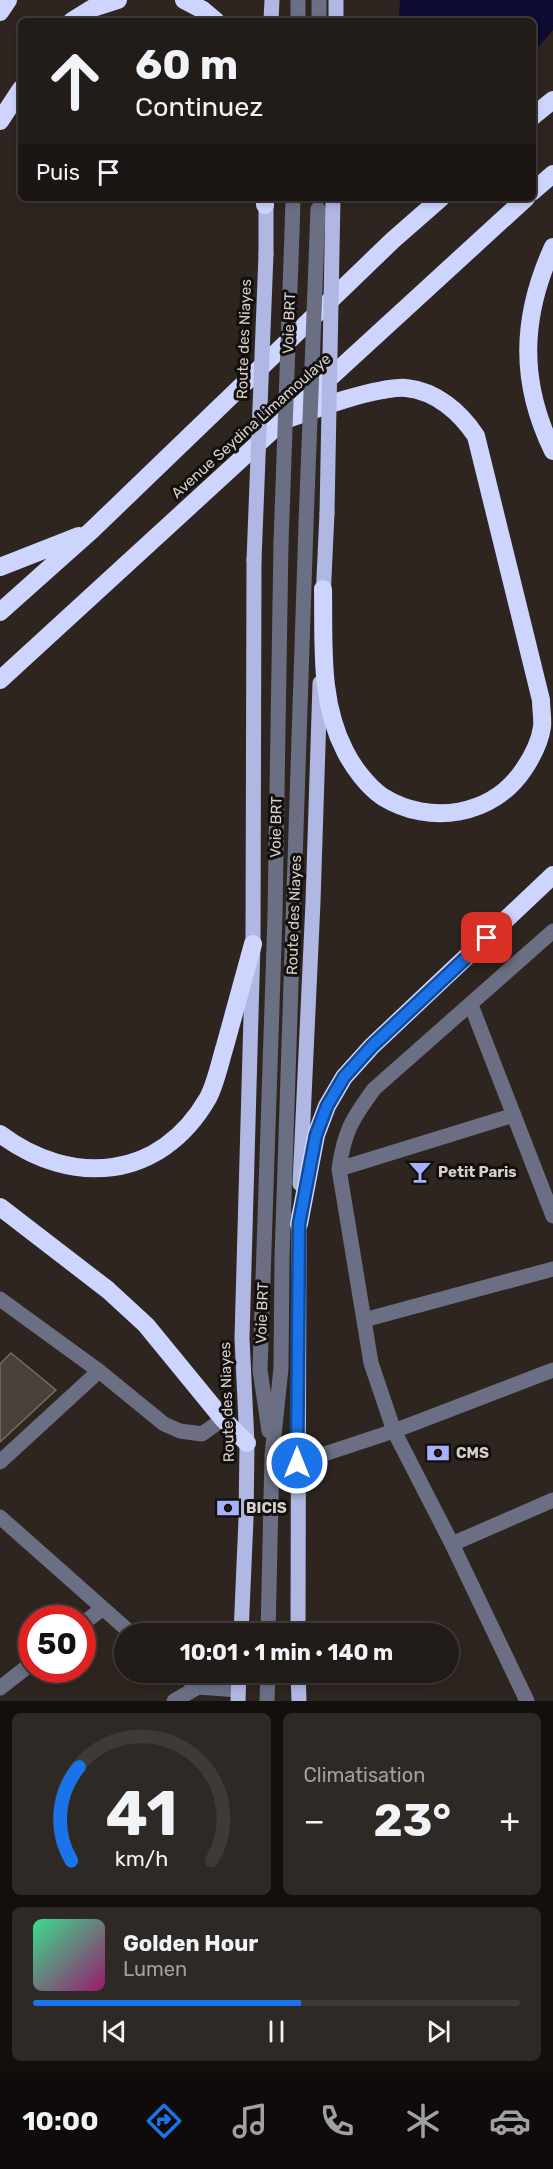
<!DOCTYPE html>
<html lang="fr">
<head>
<meta charset="utf-8">
<style>
	body { margin:0; font-family:Rubik,sans-serif; background:#2e2925; color:#f1f3f6; height:100vh; display:flex; flex-direction:column; font-size:22px; white-space:nowrap }
	* { box-sizing:border-box; margin:0 }
	p { font-size:20px; color:#a2a1a2 }
	.icon { flex:none; width:33px; height:33px; fill:none; stroke:currentColor; stroke-width:2; stroke-linecap:round; stroke-linejoin:round }
	.map { position:relative; height:1701px; overflow:hidden }
	.panel { display:flex; flex-direction:column; gap:12px; padding:12px; background:#130f0d; flex:1 }
	.panel>* { flex:none }
	.guide { position:absolute; left:18px; top:18px; width:518px; height:183px; border-radius:9px; box-shadow:0 3px 9px #0003,0 0 0 2px #3f3a37; background:#221c18; color:#f1f3f6; overflow:hidden }
	.speed { position:absolute; left:18px; top:1605px; display:flex; gap:12px; font-size:30px; font-weight:700; text-align:center }
	.speed>* { display:grid; place-content:center; width:78px; height:78px; border-radius:50%; background:#221c18; box-shadow:0 3px 9px #0003,0 0 0 2px #3f3a37; line-height:1 }
	.speed .limit { border:9px solid #d22; background:#fff; color:#111 }
	.pin { position:absolute; display:grid; place-items:center; width:51px; height:51px; color:#fff; margin:-26px; border-radius:12px; box-shadow:0 3px 9px #0006 }
	.me { position:absolute; width:66px; margin:-33px; rotate:0deg; stroke-linejoin:round; filter:drop-shadow(0 0 4px #0008) }
	.turn { display:flex; align-items:center; gap:21px; height:126px; padding:0 18px; font-size:27px }
	.turn .icon { width:78px; height:78px; stroke-width:2.5 }
	.turn b { display:block; font-size:42px; line-height:51px }
	.then { display:flex; align-items:center; height:57px; padding:0 18px; background:#0003; gap:12px; font-size:22px }
	.big { font-size:45px; font-weight:700; line-height:1.1 }
	.panel .widget { flex:1; display:flex; flex-direction:column; justify-content:center; gap:9px; min-width:0; padding:0 21px; border-radius:9px; background:#2e2925 }
	.panel .dial { align-items:center; gap:0 }
	.dial svg { height:156px; overflow:visible; fill:none; stroke:#3f3a37; stroke-width:7; stroke-linecap:round; text-anchor:middle }
	.dial text { fill:#f1f3f6; stroke:none }
	.song { display:flex; align-items:center; gap:18px }
	.cover { width:72px; height:72px; border-radius:9px; background:linear-gradient(135deg,hsl(150 70% 55%),hsl(320 70% 35%)) }
	.played { height:6px; border-radius:3px; background:linear-gradient(90deg,#1a73e8 55%,#3f3a37 55%) }
	.keys { display:flex; justify-content:space-around; direction:ltr }
	.heat { display:flex; justify-content:space-between; align-items:center; font-size:33px; direction:ltr }
	.panel .tiles { flex:1; display:grid; gap:12px; grid-template-columns:1fr 1fr }
	.widget:last-child { grid-column:span 2 }
	.trip { position:absolute; left:114px; top:1623px; width:345px; height:60px; border-radius:30px; background:#221c18; box-shadow:0 3px 9px #0003,0 0 0 2px #3f3a37; font-weight:700; line-height:60px; text-align:center }
	.tabs { display:flex; height:96px; justify-content:space-around; align-items:center; background:#0e0b0a; color:#a2a1a2 }
	.tabs .icon { width:42px; height:42px }
	.tabs .current { color:#1a73e8 }
	.tabs b { font-size:27px; color:#f1f3f6 }
	.map>svg:first-child { display:block }
	.water { fill:#0c0b31 }
	.building { fill:#4a413b; stroke:#776d66; stroke-width:1.5 }
	.lines { fill:none; stroke-linecap:round; stroke-linejoin:round }
	.minor { stroke:#6b6f84; stroke-width:15 }
	.major { stroke:#b0b7e2; stroke-width:15 }
	.highway { stroke:#cdd4fe; stroke-width:18 }
	.minor-bridge { stroke:#6b6f84; stroke-width:15 }
	.major-bridge { stroke:#b0b7e2; stroke-width:15 }
	.route-casing { stroke:#114b97; stroke-width:15 }
	.route { stroke:#1a73e8; stroke-width:10 }
	.labels { text-anchor:middle; stroke-width:6; stroke-linejoin:round; paint-order:stroke }
	.street-label { font-size:15px; fill:#d6d0cd; stroke:#130f0d }
	.poi-label { font-size:15px; font-weight:bold; fill:#d6d0cd; stroke:#130f0d; text-anchor:start }
</style>
</head>
<body>
<div class="map">
<svg width="553" height="1701" viewBox="0 0 553 1701">
	<rect width="100%" height="100%" fill="#2e2520"/>
	<path class="water" d="M400,0h153v30l-20,23 -1,-32h-133z"/>
	<path class="building" d="M11,1353l45,37 -56,52v-78z"/>
	<g class="lines">
		<path class="minor" d="M298,21v-21
			M319,21v-21
			M292,232l1,-34
			M471,1005l82,211
			M339,1169l175,-54
			M0,1299l99,72 65,53 16,7 22,3 21,-15
			M364,1320l189,-51
			M269,1431l-9,-61 15,-455 6,-372
			M0,1462l99,-91
			M297,1463l97,-32 159,-61
			M0,1517l132,117
			M452,1544l101,-44
			M82,1624l20,-15
			M268,1634l4,-179 9,-87 1,-109 24,-735
			M180,1672l18,15 40,3
			M0,1688l32,-25
			M174,1701l24,-14
			M267,1701l1,-29
			M527,1701l-75,-157 -58,-113 -23,-68 -32,-194c5,-37 13,-50 35,-80l179,-158"/>
		<path class="major" d="M271,21l1,-21
			M336,21v-21
			M266,254v-56
			M323,599l4,-86
			M300,1184l13,-282 7,-219
			M241,1634l5,-115 1,-76 -5,-105 11,-394 1,-384
			M298,1634l1,-420
			M298,1672l1,29
			M238,1701l1,-29"/>
		<path class="highway" d="M184,0l19,10 13,11
			M0,12l8,-12
			M72,21l21,-13 25,-8
			M532,117l21,-17
			M0,121l21,-32
			M532,192l21,-18
			M265,198v7
			M553,247c-32,70 -34,135 0,204
			M285,420c32,-11 64,-24 98,-30 7,-1 15,-3 23,-2 30,3 54,24 70,48l65,264c0,9 2,19 1,27 -2,15 -10,30 -18,42 -31,47 -94,57 -141,28 -15,-10 -30,-30 -38,-46 -26,-50 -21,-107 -22,-162
			M0,567l79,-31
			M0,612l92,-82 301,-290 48,-42
			M0,680l526,-482
			M0,1134c72,54 161,46 208,-36 8,-15 12,-36 17,-52 9,-34 19,-68 28,-102
			M0,1207l108,83 38,35 77,94 24,24
			M299,1224l17,-89 11,-29 17,-29 28,-31 181,-171"/>
		<path class="minor-bridge" d="M306,524l12,-315
			M281,543l11,-311"/>
		<path class="major-bridge" d="M327,513l6,-315
			M254,560l12,-306"/>
	</g>
	<g class="lines">
		<g class="route-casing">
			<path id="route" d="M297,1463l2,-239 17,-89 11,-29 17,-29 28,-31 115,-108"/>
		</g>
		<use href="#route" class="route"/>
	</g>
	<defs>
		<g id="bar-bare" transform="scale(1.8)"><path d="M-6-5H6L.8 .8V4.5H3.5V6h-7V4.5H-.8V.8Z" fill="#a7b1fc" stroke="#130f0d" stroke-width="2.5" paint-order="stroke"/></g>
		<g id="bank-bare" transform="scale(1.8)"><path d="M-6-4H6V4H-6ZM0-2.3a2.3 2.3 0 1 0 0 4.6a2.3 2.3 0 1 0 0-4.6Z" fill="#a7b1fc" stroke="#130f0d" stroke-width="2.5" paint-order="stroke"/></g>
	</defs>
	<g fill-rule="evenodd">
		<use href="#bar-bare" x="420" y="1172"/>
		<use href="#bank-bare" x="438" y="1453"/>
		<use href="#bank-bare" x="228" y="1508"/>
	</g>
	<g class="labels">
		<g class="street-label">
			<text transform="translate(289 323) rotate(-88)" y="5">Voie BRT</text>
			<text transform="translate(244 339) rotate(-88)" y="5">Route des Niayes</text>
			<text transform="translate(251 426) rotate(-42)" y="5">Avenue Seydina Limamoulaye</text>
			<text transform="translate(276 827) rotate(-89)" y="5">Voie BRT</text>
			<text transform="translate(294 915) rotate(-88)" y="5">Route des Niayes</text>
			<text transform="translate(262 1313) rotate(-88)" y="5">Voie BRT</text>
			<text transform="translate(227 1402) rotate(-92)" y="5">Route des Niayes</text>
		</g>
		<g class="poi-label">
			<text x="438" y="1177">Petit Paris</text>
			<text x="456" y="1458">CMS</text>
			<text x="246" y="1513">BICIS</text>
		</g>
	</g>
</svg>
<div class="speed"><div class="limit">50</div></div>
<div class="pin" style="left:487px;top:938px;background:#d93025"><svg class="icon" aria-label="arrive" viewBox="0 0 24 24"><path d="M6 21V4h12l-3 4 3 4H6"/></svg></div>
<svg class="me" style="left:297px;top:1463px" viewBox="-20 -20 40 40"><circle r="17" fill="#1a73e8" stroke="#fff" stroke-width="3"/><path d="M0-11L8 9 0 5-8 9z" fill="#fff"/></svg>
<div class="trip">10:01 · 1 min · 140 m</div>
<div class="guide">
<div class="turn"><svg class="icon" aria-label="ahead" viewBox="0 0 24 24"><path d="M12 20V5M6 11l6-6 6 6"/></svg><div><b>60 m</b>Continuez</div></div>
<div class="then">Puis<svg class="icon" aria-label="arrive" viewBox="0 0 24 24"><path d="M6 21V4h12l-3 4 3 4H6"/></svg></div>
</div>
</div>
<section class="panel">
<div class="tiles">
<div class="widget dial"><svg viewBox="0 0 100 80">
<path d="M14 69A42 42 0 1 1 86 69"/>
<path d="M14 69A42 42 0 0 1 18 21" stroke="#1a73e8"/>
<text x="50" y="56" font-size="32" font-weight="700">41</text>
<text x="50" y="72" font-size="11">km/h</text>
</svg></div>
<div class="widget"><p>Climatisation</p>
<div class="heat"><a>−</a><b class="big">23°</b><a>+</a></div>
</div>
<div class="widget">
<div class="song"><i class="cover"></i><div><b>Golden Hour</b><p>Lumen</p></div></div>
<div class="played"></div>
<div class="keys"><svg class="icon" aria-label="previous" viewBox="0 0 24 24"><path d="M18 5L8 12l10 7zM5 5v14"/></svg><svg class="icon" aria-label="pause" viewBox="0 0 24 24"><path d="M8 5v14M16 5v14"/></svg><svg class="icon" aria-label="next" viewBox="0 0 24 24"><path d="M6 5l10 7-10 7zM19 5v14"/></svg></div>
</div>
</div>
</section>
<nav class="tabs">
<b>10:00</b>
<svg class="icon current" aria-label="directions" viewBox="0 0 24 24"><path d="M12 3l9 9-9 9-9-9zM9 14v-3h6M13 9l2 2-2 2"/></svg>
<svg class="icon" aria-label="music" viewBox="0 0 24 24"><path d="M9 18V5l10-2v13"/><circle cx="6" cy="18" r="3"/><circle cx="16" cy="16" r="3"/></svg>
<svg class="icon" aria-label="phone" viewBox="0 0 24 24"><path d="M5 4h4l2 5-3 2q2 4 5 5l2-3 5 2v4C11 20 4 13 5 4z"/></svg>
<svg class="icon" aria-label="climate" viewBox="0 0 24 24"><path d="M12 3v18M4 7l16 10M4 17L20 7"/></svg>
<svg class="icon" aria-label="car" viewBox="0 0 24 24"><path d="M5 17H2v-5l4-1 3-4h7l3 4 3 1v5h-3M9 17h6M6 11h13"/><circle cx="7" cy="17" r="2"/><circle cx="17" cy="17" r="2"/></svg>
</nav>
</body>
</html>
